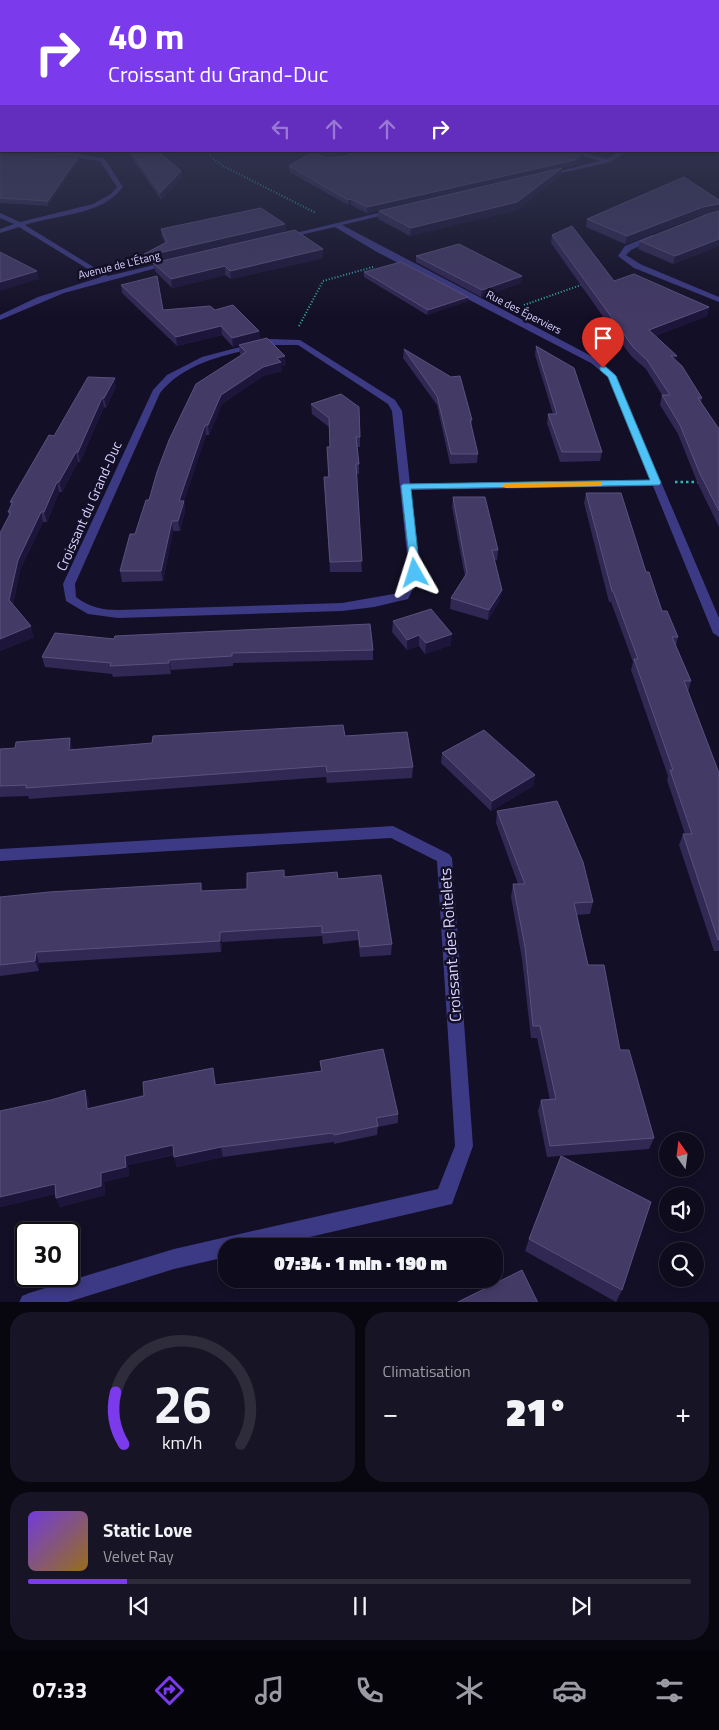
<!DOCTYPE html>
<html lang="fr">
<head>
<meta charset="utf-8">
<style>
	body { margin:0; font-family:"Titillium Web",sans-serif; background:#171425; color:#f1f3f6; height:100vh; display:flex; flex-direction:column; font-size:19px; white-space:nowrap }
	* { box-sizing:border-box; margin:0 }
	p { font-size:16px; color:#9b9ba3 }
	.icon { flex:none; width:28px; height:28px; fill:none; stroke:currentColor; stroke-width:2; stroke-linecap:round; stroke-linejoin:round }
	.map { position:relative; height:1302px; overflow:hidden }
	.details { display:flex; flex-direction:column; gap:10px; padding:10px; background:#08060f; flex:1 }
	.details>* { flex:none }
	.guide { position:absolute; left:0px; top:0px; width:720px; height:152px; box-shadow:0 2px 8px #0003,0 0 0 1px #2e2b3b; background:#7c3aed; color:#fff; overflow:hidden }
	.needle { width:32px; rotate:346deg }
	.controls { position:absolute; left:659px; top:1132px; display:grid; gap:10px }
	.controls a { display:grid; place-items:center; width:45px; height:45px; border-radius:50%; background:#0e0b1c; box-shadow:0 2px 8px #0003,0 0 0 1px #2e2b3b; font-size:25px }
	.speed { position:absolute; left:15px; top:1222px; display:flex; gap:10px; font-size:25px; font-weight:700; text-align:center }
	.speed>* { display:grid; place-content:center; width:65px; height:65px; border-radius:50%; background:#0e0b1c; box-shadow:0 2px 8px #0003,0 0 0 1px #2e2b3b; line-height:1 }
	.speed .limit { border:2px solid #111; border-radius:8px; background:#fff; color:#111 }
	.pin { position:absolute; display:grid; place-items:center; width:42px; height:42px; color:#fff; margin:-51px -21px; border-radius:50% 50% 50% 0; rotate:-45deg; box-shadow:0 0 5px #0007 }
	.pin .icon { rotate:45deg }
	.me { position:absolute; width:55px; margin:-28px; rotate:354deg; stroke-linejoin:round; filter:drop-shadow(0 0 4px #0008) }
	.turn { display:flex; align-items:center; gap:18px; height:105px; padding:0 25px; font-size:22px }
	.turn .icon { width:65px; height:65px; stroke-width:2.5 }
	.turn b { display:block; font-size:35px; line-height:42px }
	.lanes { display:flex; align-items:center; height:48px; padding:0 25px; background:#0003; justify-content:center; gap:25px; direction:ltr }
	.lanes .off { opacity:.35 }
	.big { font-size:38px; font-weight:800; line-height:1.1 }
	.details .widget { flex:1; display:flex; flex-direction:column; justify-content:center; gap:8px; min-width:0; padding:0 18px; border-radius:20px; background:#171425 }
	.details .dial { align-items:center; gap:0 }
	.dial svg { height:130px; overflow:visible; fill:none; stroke:#2e2b3b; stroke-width:7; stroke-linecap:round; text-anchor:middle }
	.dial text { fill:#f1f3f6; stroke:none }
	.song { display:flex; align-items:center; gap:15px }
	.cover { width:60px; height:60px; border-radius:8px; background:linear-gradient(135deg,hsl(260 70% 55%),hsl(40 70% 35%)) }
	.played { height:5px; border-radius:2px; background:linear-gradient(90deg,#7c3aed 15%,#2e2b3b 15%) }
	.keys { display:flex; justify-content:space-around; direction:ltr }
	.heat { display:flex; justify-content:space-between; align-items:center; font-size:28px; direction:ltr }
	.details .tiles { flex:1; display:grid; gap:10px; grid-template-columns:1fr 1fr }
	.widget:last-child { grid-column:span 2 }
	.trip { position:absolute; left:218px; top:1238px; width:285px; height:50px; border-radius:20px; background:#0e0b1c; box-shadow:0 2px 8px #0003,0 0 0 1px #2e2b3b; font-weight:800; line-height:50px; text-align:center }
	.menu { display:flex; height:80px; justify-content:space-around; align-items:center; background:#06040b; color:#9b9ba3 }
	.menu .icon { width:35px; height:35px }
	.menu .selected { color:#7c3aed }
	.menu b { font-size:22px; color:#f1f3f6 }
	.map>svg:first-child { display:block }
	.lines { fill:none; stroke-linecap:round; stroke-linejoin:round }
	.path-far1 { stroke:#2fb8b0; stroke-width:2; stroke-dasharray:1 2; stroke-linecap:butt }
	.path { stroke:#2fb8b0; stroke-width:2.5; stroke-dasharray:2.5 3; stroke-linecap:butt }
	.street { fill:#3d3a85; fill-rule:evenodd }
	.wall { fill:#312854 }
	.shaded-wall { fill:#1d163a }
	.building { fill:#433a66; stroke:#5a527e }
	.route { fill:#4fc3f7; stroke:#337fa1 }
	.slow { fill:#f59e0b }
	.labels { text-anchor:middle; stroke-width:5; stroke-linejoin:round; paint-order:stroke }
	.far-street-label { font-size:11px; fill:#d9d4ff; stroke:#130f26 }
	.street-label { font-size:14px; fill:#d9d4ff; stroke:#130f26 }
	.near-street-label { font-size:16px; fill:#d9d4ff; stroke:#130f26 }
</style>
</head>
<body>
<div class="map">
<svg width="719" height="1303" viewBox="0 0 719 1303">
	<rect width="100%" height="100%" fill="#130f26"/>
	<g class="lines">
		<path class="path-far1" d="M210,151v5l13,10 93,47
			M524,305l60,-21
			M299,326l24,-45 50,-14"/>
		<path class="path" d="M675,482h26"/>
		<path class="street" d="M312,151h6v3c11,5 22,5 32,-1v-2h6v3c-12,10 -30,10 -43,2z
			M565,151h11l31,8 13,-8h8l-18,11 -66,15v-2l56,-14z
			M62,152l42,6 19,29c-22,29 -65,27 -98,38l83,51 63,-15 4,2 -111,30 -64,27v-5l38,-18 63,-20 -82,-50 -19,6v-4l14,-5 -14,-6v-5l20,9 73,-18 18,-10 6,-7 -17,-26 -40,-6z
			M395,209l3,2 -1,1 -55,13 255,134 18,15 104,244v19l-6,-4 -60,-147 -242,4 10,83 -13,26 -34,8 -32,4 -224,7 -30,-4 -22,-13 -3,-17 90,-194 14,-15 35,-18 68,-18 30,1 95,60 7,11 8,73 240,-4 -42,-103 -17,-14 -214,-111 -42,-25 -52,12 -4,-2zM270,345h28l90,59 4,7 17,162 -10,20 -57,10 -224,7c-16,0 -29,-3 -42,-13l-1,-13 85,-191c27,-33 71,-39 110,-48z
			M652,235l7,2 -28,13 -5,5 14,9 79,33v5l-85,-34 -16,-12 7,-10z
			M393,826l56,28 3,4 21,288 -21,58 -181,42h-45v11l-52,12 -109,34h-46l3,-7 7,-3 145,-44 264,-60 17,-43 -18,-285 -46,-23 -391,23v-12z"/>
	</g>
	<path class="wall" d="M58,151h28l-1,1z
		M127,151h31l23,20 1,6 -21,23z
		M265,151h46l-1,2 19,5h254l-9,7 -207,48 -16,-8h-3l-59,-33v-6l21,-13z
		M319,151h29l-3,2 -11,3 -14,-3z
		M0,152l80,7 -32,47 -48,-3z
		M562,168l-1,8 -44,34 -107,26 -32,-17 1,-8z
		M719,200v46l-46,18 -35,-15 2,-8 68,-27 -7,1 -76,29 -39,-17 1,-8z
		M285,224l1,8 -139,32 -2,-1 -1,-9 21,-11 -3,-6 -1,-8z
		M552,235l62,46 95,26 -2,9 -52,20 21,25 26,37 -1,4 18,27v98l-21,-43 -20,-50 -18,-29 2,-10 -16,-26 -15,-13 -80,-113z
		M323,249v9l-92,21 -6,-4 -53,13 -17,-17 -2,-8z
		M416,256l105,27 -40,14 -65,-35z
		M364,272l104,29 -41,14 -63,-38z
		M121,285l42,25h52l44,21 1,9 26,25 -5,1 1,5 -19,5 -41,28 -13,31h-3l-22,66 1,10 -5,20h-7l-10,50 -41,1 -2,-11 29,-71 92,-145 -1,-1 -1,-9 -6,2 -11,-12 -45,11 -55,-53z
		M536,346l66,106 -2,9 -40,1 -13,-39 1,-9h5l-18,-59z
		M404,349l68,71 -1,6 7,28 -1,9 -27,1 -13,-59 -34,-47z
		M116,387l-10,21 -2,-1 -24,55h-2l-16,30h-3l-12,30h-4l-23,48 -7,35 21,32 -34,14 9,-136 -1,-3 3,-6 -1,-4 44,-66z
		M311,404l49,33v10h-3l2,17v10h-3l6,98h-32l-6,-95h4l-1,-30h3l-1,-20 -17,-13z
		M586,493l60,79 16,39 16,26 -2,9 15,35 -3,11 31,81v178h-5l-35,-106 4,-11h2l-18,-54 1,-4 -37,-106 2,-8 -22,-60h-2l-25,-99z
		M453,497l45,53 -1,10h-3l6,40 -12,20 -38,-11 1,-11 14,-21 -13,-70z
		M393,621l58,24 -26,9 -6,-8 -12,4 -15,-18z
		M114,639l259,11v10l-140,3v3l-62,4v4l-58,3 -1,-3 -67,-7 -3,-10z
		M345,736l68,31 -1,11 -85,5 -1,-6 -297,22 -1,-3 -28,1v-48l73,-1v2z
		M442,753l93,22 -2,11 -42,25 -50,-48z
		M497,811l96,91 -3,12 -13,1 11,50 32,85 34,88 -5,11 -102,8 -9,-46 3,-11h9l-13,-62h-6l-9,-79 -11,-62 2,-13h5l-22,-61z
		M284,870l1,7 53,2 54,65 -1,11 -31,2 -2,-17 -35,4 -1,-8 -100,6 -1,10 -182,11v8l-39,5v-79l201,-14 1,8 45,-2z
		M320,1061l78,53v9l-20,4 -1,8 -43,9v-2l-111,15 -46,10 -3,-12 -46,10 1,11 -25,6 1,13 -45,12 -4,-9 -1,-4 -55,13v-96l89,-11v8l126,-30 1,7 105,-13z
		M529,1239l93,51 -6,12 -91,-51z"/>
	<path class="shaded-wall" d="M334,151h14l-3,2 -11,3z
		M584,153l-1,5 -9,7 -207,48v-6z
		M80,154v5l-32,47v-5z
		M562,168l-1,8 -44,34 -107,26 1,-8z
		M181,171l1,6 -21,23 -1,-7z
		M351,199v6h-3v-5z
		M719,204v8l-18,3 -76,29 2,-8 76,-29z
		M285,224l1,8 -139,32 -1,-8z
		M719,239v7l-46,18 2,-8z
		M323,249v9l-92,21 -1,-8z
		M225,266v9l-53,13 -1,-9z
		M37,271l2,8 -39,12v-9z
		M522,276l-1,7 -40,14 1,-7z
		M468,297v4l-41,14 1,-5z
		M709,307l-2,9 -60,23 2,-9z
		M221,326l1,9 -45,11 -1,-9z
		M259,331l1,9 -27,7 -1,-9z
		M285,356l1,9 -5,1 1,5 -19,5 -41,28 -13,31 -1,-10 13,-30 42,-28 14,-9z
		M671,356h6l-2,9z
		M115,378l1,9 -10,21 -2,-10z
		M102,398l2,9 -24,55 -2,-10z
		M205,425l1,10 -22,66 1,10 -5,20 -2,-10 1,-20z
		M76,452l2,10 -16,30 -3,-10z
		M57,482l2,10 -12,30 -3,-10z
		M41,512l2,10 -23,48 -8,40 -3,-10 9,-40z
		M172,521l1,10 -10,50 -2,-10z
		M502,590l-2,10 -12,20 1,-10z
		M31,626l3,11 -34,14v-12z
		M452,634l-1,11 -26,9 1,-11z
		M419,635v11l-12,4v-10z
		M169,660l2,10v4l-2,-11z
		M70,738l3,10 -2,13 -2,-11z
		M535,775l-2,11 -42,25 1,-10z
		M220,932l2,10 -1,10 -1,-11z
		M36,952l3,11v8l-4,-10z
		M85,1090l4,10 1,18 -3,-9z
		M173,1145l3,9 -48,11 1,11 -25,6 1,13 -45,12 -4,-9 45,-25 24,-17z
		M221,1147l2,10 -46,10 -3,-10z
		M55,1184l4,9 -59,14v-10z"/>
	<path class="building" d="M0,134h1v11h-1z
		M131,151h27l23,20 -21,22z
		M355,151h224l5,2 -9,7 -208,47 -16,-8 -3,1 -59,-34 23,-14 17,6 17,-2z
		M0,152l80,2 -32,47 -48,-3z
		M562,168l-45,34 -106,26 -32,-17z
		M684,177l35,23v4l-16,3 -76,29 -40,-17z
		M261,208l24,16 -139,32 -2,-2 23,-12 -6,-13z
		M719,211v28l-44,17 -35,-15 68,-27z
		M572,226l42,55 20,-7 75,33 -60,23 28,26h-6l11,10 20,32h-4l21,31v82l-19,-37 -20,-49 -18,-30h8l-23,-35 -14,-13 -81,-112z
		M295,230l28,19 -93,22 -5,-5 -54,13 -18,-16z
		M459,244l63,32 -40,14 -66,-34z
		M0,252l37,19 -37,11z
		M401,262l67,35 -40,13 -64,-38z
		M157,276l6,34 47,-4 5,4 18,-5 26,26 -27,7 -11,-12 -45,11 -55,-52z
		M267,338l18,18 -8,2 4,4 -18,5 -42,28 -13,30h-3l-26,76h5l-6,20h-6l-11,50h-41l10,-37h5l11,-34h3l8,-28 12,-32 27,-56 50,-32 -7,-7z
		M536,346l38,22 28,84h-40l-14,-38h9z
		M404,349l47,28 9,-1 12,44h-2l8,34h-27l-14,-58z
		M88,377l27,1 -11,20h-2l-24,54h-2l-17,30h-2l-13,30h-3l-23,48 -9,40 22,26 -31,13v-106l11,-21h-3l5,-10h-3l39,-67 5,1z
		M341,394l18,13 1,30h-4l3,27h-3l6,97 -32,1 -6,-85h5l-2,-30h3l-1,-29 -18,-14z
		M586,493h35l25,79h3l13,39h5l11,26h-6l19,44h-7l35,92v167h-1l-35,-106h9l-22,-64h3l-39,-111h4l-25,-68h-1z
		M453,497h32l13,53h-6l10,40 -13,20 -38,-12 16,-25z
		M431,609l21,25 -26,9 -7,-8 -12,5 -14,-19z
		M370,624l3,26 -141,3v3l-63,4v3l-59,3 1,-3 -69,-6 13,-24 59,6 1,-3z
		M343,725l2,11 62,-4 6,35 -86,5 -1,-6 -300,22v-3l-26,1v-37l15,-1 1,-6 54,-4 -1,12 83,-7 1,-7z
		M484,730l51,45 -43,26 -50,-48z
		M557,801l26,61 10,40 -19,1 14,62h16l16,85h9l25,88 -104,8 -9,-46 15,-1 -16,-73h-7l-8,-79 -12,-63h12l-28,-73z
		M284,870v7l53,-5 1,7 43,-4 11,69 -32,3 -2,-17 -36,3v-7l-102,6v9l-184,11 -1,9 -35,4v-68l49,-5 152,-9v8l46,-2v-16z
		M383,1049l15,65 -22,4 2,8 -44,9 -1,-2 -112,14 -47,10 -1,-12 -48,11 1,11 -25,6v13l-45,12 -1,-14 -55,13v-86l51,-11 34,-10 2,19 57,-13 -1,-14 70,-14 2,17 107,-14 -2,-10z
		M561,1156l90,46 -29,88 -93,-51z
		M522,1270l16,33h-82z"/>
	<linearGradient id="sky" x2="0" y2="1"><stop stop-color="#0a0815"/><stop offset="0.42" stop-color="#333752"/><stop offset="1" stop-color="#333752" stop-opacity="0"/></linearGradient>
	<rect width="719" height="317" fill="url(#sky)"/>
	<path class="route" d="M600,367h6l10,9 45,107 -2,2 -248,4 9,84 -5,3 -4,-1 -10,-89 2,-2 247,-4 -42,-103 -8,-7z"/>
	<path class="slow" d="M599,482h3v4l-96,2 -5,-2 5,-3z"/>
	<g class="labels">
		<g class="far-street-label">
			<text transform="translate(119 265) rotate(-14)" y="4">Avenue de L'Étang</text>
			<text transform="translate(524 312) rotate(27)" y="4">Rue des Éperviers</text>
		</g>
		<g class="street-label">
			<text transform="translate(89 506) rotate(-66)" y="5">Croissant du Grand-Duc</text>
		</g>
		<g class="near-street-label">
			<text transform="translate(450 945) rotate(-94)" y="6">Croissant des Roitelets</text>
		</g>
	</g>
</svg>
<div class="controls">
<a><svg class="needle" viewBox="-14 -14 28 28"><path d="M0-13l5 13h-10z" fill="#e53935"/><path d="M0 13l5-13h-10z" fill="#9b9ba3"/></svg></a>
<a><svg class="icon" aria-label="sound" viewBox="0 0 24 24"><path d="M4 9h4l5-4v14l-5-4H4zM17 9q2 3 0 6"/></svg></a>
<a><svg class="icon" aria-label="search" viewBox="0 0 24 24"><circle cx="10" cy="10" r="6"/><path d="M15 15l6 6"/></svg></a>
</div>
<div class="speed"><div class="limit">30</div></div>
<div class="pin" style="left:603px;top:368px;background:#d93025"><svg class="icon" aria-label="arrive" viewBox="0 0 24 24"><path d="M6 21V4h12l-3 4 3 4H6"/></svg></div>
<svg class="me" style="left:415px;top:573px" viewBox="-20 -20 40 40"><path d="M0-17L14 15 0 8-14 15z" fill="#4fc3f7" stroke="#fff" stroke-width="4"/></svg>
<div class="trip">07:34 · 1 min · 190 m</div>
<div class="guide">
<div class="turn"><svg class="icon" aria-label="right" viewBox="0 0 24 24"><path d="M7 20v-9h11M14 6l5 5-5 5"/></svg><div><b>40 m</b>Croissant du Grand-Duc</div></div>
<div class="lanes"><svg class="icon off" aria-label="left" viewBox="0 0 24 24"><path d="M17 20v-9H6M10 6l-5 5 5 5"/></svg><svg class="icon off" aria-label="ahead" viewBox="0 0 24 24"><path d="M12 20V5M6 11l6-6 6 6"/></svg><svg class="icon off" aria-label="ahead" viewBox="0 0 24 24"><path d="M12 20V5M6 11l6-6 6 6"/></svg><svg class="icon" aria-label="right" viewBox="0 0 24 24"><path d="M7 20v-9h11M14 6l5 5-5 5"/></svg></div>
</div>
</div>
<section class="details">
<div class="tiles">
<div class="widget dial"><svg viewBox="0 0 100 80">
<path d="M14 69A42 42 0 1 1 86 69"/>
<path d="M14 69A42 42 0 0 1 9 37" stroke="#7c3aed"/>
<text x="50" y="56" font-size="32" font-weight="700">26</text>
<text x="50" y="72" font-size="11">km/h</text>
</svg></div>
<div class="widget"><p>Climatisation</p>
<div class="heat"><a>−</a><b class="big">21°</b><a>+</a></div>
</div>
<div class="widget">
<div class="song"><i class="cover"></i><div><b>Static Love</b><p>Velvet Ray</p></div></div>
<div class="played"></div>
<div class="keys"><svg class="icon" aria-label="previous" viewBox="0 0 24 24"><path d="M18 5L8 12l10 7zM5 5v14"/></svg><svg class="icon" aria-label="pause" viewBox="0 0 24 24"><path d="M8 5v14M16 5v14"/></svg><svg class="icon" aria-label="next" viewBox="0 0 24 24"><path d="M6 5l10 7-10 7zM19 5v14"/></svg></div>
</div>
</div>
</section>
<nav class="menu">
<b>07:33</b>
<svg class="icon selected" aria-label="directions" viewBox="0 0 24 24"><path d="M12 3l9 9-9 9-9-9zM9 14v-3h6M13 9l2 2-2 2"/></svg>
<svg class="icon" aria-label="music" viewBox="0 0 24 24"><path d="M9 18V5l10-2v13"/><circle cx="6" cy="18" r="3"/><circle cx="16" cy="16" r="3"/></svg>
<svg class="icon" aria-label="phone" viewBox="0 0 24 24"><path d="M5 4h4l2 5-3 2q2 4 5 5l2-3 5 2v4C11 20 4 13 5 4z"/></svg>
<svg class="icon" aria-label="climate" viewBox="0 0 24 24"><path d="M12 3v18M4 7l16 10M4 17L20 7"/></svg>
<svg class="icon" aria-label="car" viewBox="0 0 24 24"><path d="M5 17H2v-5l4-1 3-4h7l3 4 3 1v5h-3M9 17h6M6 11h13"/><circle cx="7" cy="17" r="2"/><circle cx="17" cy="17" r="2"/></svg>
<svg class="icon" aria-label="filters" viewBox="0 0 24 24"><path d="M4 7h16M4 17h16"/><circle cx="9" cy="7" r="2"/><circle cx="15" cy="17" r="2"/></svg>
</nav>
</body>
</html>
